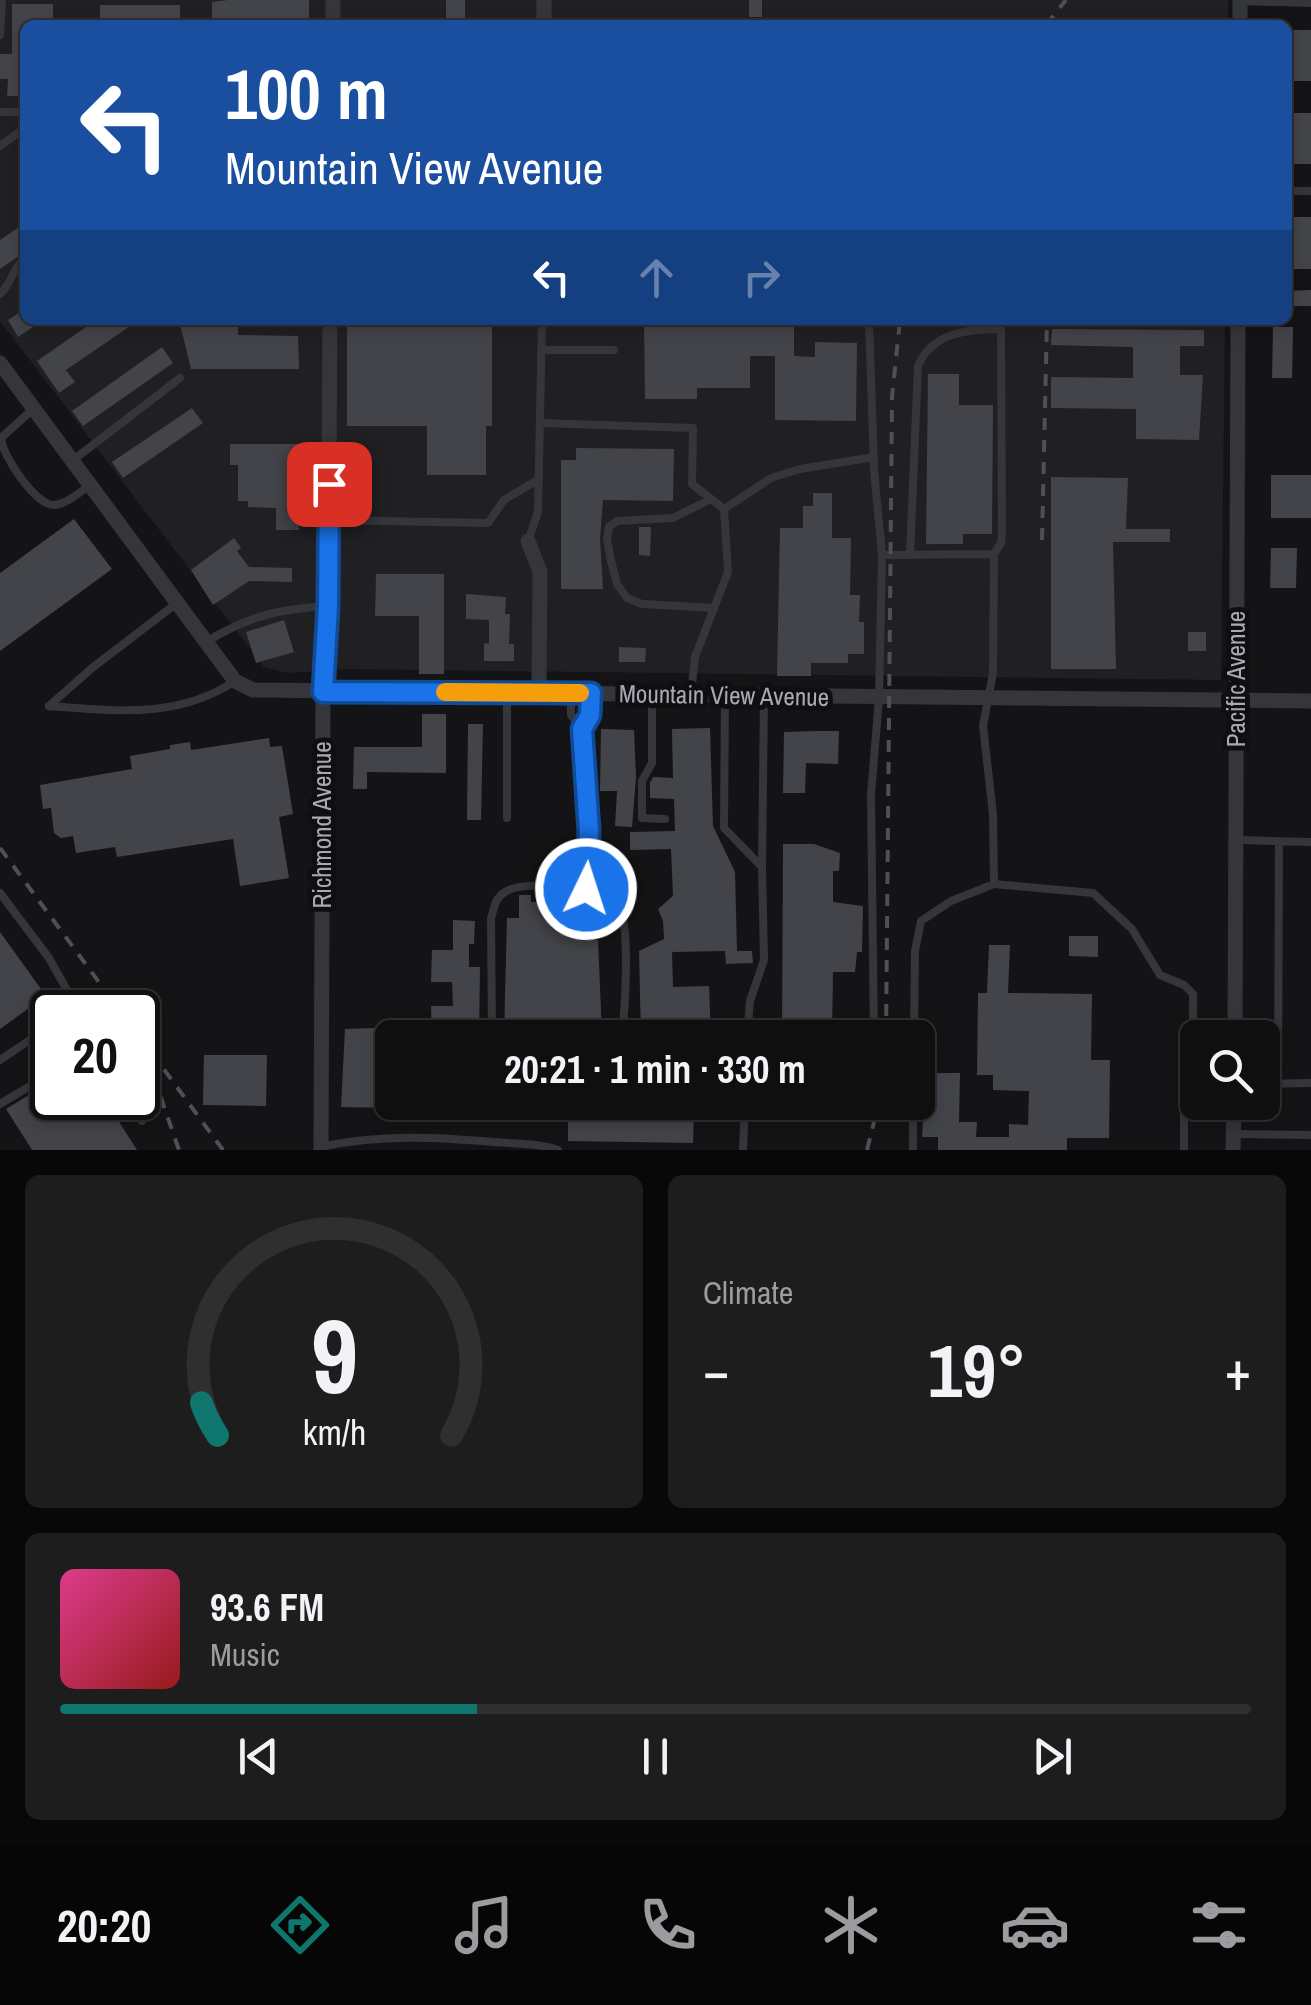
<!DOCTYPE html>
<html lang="en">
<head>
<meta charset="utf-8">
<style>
	body { margin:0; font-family:"Archivo Narrow",sans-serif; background:#1d1d1e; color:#f1f3f6; height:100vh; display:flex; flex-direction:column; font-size:38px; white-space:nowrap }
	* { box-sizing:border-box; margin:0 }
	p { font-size:32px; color:#9b9c9f }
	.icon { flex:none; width:55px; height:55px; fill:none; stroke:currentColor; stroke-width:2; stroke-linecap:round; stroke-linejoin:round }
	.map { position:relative; height:1150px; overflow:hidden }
	.panel { display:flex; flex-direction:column; gap:25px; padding:25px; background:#080809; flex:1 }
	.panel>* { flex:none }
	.top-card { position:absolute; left:20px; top:20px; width:1272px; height:305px; border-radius:15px; box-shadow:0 5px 15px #0003,0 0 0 2px #2f2f30; background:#1a4fa0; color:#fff; overflow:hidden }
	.buttons { position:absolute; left:1180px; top:1020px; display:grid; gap:20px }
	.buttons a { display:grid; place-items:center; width:100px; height:100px; border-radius:15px; background:#0f0f10; box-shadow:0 5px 15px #0003,0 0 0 2px #2f2f30; font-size:50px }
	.speed { position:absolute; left:30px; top:990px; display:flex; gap:20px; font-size:50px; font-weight:700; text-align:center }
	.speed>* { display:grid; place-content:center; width:130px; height:130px; border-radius:50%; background:#0f0f10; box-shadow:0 5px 15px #0003,0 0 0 2px #2f2f30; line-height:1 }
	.speed .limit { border:5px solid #111; border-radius:15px; background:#fff; color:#111 }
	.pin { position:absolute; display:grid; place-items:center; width:85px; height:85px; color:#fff; margin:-42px; border-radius:20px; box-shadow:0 5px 15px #0006 }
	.me { position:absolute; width:110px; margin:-55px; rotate:4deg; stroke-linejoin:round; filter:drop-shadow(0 0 8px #0008) }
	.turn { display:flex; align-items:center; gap:35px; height:210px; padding:0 40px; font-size:45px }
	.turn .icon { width:130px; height:130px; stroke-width:2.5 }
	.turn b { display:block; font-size:70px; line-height:85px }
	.lanes { display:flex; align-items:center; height:95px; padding:0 40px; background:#0003; justify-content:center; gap:50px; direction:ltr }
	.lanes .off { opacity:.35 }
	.big { font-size:75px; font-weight:700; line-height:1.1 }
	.panel .tile { flex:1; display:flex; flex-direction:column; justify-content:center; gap:15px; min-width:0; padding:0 35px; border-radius:15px; background:#1d1d1e }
	.panel .dial { align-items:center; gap:0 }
	.dial svg { height:260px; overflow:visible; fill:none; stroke:#2f2f30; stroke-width:7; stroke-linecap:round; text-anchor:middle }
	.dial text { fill:#f1f3f6; stroke:none }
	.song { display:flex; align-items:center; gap:30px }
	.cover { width:120px; height:120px; border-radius:15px; background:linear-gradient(135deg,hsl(330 70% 55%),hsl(0 70% 35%)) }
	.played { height:10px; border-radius:5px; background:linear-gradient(90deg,#0f766e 35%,#2f2f30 35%) }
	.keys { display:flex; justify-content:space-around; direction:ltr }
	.heat { display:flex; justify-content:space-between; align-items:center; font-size:55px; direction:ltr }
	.panel .tiles { flex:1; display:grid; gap:25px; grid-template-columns:1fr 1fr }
	.tile:last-child { grid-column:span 2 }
	.trip { position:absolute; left:375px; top:1020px; width:560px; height:100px; border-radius:15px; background:#0f0f10; box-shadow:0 5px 15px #0003,0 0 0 2px #2f2f30; font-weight:700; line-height:100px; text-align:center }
	.dock { display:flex; height:160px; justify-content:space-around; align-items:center; background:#060606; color:#9b9c9f }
	.dock .icon { width:70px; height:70px }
	.dock .selected { color:#0f766e }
	.dock b { font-size:45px; color:#f1f3f6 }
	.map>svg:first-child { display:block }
	.built { fill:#202023 }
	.building { fill:#434449 }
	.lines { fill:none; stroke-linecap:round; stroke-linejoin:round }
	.service { stroke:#35363a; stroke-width:8 }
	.minor { stroke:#35363a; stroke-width:15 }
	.rail { stroke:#4f5055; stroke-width:4; stroke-dasharray:12 10; stroke-linecap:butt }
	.route-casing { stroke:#114b97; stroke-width:25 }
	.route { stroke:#1a73e8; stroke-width:18 }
	.slow { stroke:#f59e0b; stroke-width:18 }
	.labels { text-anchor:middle; stroke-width:10; stroke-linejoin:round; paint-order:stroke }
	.street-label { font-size:25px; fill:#a7aab5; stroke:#0f0f11 }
</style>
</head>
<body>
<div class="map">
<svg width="1311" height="1150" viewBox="0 0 1311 1150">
	<rect width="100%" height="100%" fill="#141416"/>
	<path class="built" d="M0,0h1228v25h-1203v295h1200l-4,360 -876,-11 -57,4 -24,-6 -264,-346z"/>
	<path class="building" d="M228,0h81v25h-97v-23z
		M446,0h19v25h-19z
		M749,0h13v17h-13z
		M12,4h41v21h-28v71h-18l1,-17h-8v-25h12z
		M100,5h80v20l-57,-4 -23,4z
		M1288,30h23v51h-23z
		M1288,113h23v51h-23z
		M1288,217h23v52h-23z
		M25,223v29l-25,17v-29z
		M1311,290v16h-23v-15z
		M25,309v11h19l-26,17 -10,-17z
		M96,320h43l-73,50 9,12 -16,11 -22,-32z
		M179,320h59v15l60,1 1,33h-108z
		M347,320h145v106h-6v49h-59v-49h-80z
		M644,320h150v36l21,1v-15l42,1 -1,78 -81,-1v-64h-25v32h-53v11h-52z
		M1273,327h20l-1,51h-20z
		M1052,329l152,1v16h-24v29h23l-4,65 -63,-1v-30l-85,-1v-31l82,1v-31l-82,-2z
		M162,347l11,16 -90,63 -11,-15z
		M928,374h31v31h34l-1,129h-29v10h-37z
		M192,408l11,15 -80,55 -11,-16z
		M230,444h69v86h-23v-22l-28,-1v-6h-10v-36h-8z
		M576,448l98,1 -1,52 -70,-1 -3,38 3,51h-42v-129h15z
		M1271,475h40v43h-40z
		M1051,477l77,1 -2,51h44v13h-57l3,127h-65z
		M813,493h19v45h19l-1,57h10l-1,27h5v32h-16v9h-37v13h-34l3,-148h23v-22h10z
		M74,519l38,50 -112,82v-78z
		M639,527h12l-1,29 -11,-1z
		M234,538l7,10 -4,3 12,16 43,1v14l-43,-1 -36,24 -22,-35z
		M1271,548h26l-1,40h-26z
		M376,574h68v100h-25v-58h-44z
		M466,594l40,3 -1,17h5l-1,30h5v17h-30v-18l5,1v-24l-23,-1z
		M284,620l10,32 -38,11 -10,-31z
		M1188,632h18v19h-18z
		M619,647l27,1 -1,14h-26z
		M422,714h24v59l-79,-1v17h-14l1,-42h68z
		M468,724h15l-2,96h-14z
		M710,728l3,98 22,46 2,79h15l1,12 -27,1 -1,-13 -53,1 1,35 36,-1 2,52 -70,-1 -2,-86 25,-12 -1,-18 -5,-12 15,-13 -2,-47 -41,1v-18l45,-1 -1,-32 -24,-1v-15l3,-6 20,1 -1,-49z
		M601,729l33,1 2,47 -4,50 -17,-1 2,-35h-17z
		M819,731h20l-1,33 -32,-1 -1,30h-22l1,-61z
		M269,738l1,9 12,-1 11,68 -14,3 10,61 -49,8 -7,-47 -116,18 -2,-10 -39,6 -3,-17 -12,2 -7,-5 -3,-25 -8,1 -3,-24 92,-16 -2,-13 40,-7v-4l20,-3 1,8z
		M783,844h31l26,9 -1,18h-6v31l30,4 -1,46h-5l-2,20h-22l-1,66h-50z
		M519,895h12v7h33v16h25v22h9l4,93h-20v5h-78l3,-120h12z
		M453,920l22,1 -1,23h-5v23h11l-1,71h-27v-7h-20l-1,-25h22l-1,-24h-21l1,-32h21z
		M0,932l46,64 -46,33z
		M1069,936h29v21l-29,-1z
		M989,945h21l-2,48 84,1 -1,66h19l-1,78h-42v12h-129v-13h-16l4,-64h34l-1,49h18l-1,15h33v-13l19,1 1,-34 -36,-1v-15h-16l1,-82h9z
		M375,1028h17v80l-51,-1 4,-78z
		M204,1055h63l-1,51 -63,-1z
		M52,1081v17h52l33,52h-105l-26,-41z
		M672,1102h56v11l-34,1 -1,29 -125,-2v-27l104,2z
		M754,1102h100v13h-33l-3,7 -27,-1 -23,-7 -14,-1z"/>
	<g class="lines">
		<path class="service" d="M1240,1l71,2
			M0,35l2,-35
			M0,112h25
			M0,146l25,-18
			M1288,191h23
			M0,294c12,-10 12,-26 25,-35
			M869,320l5,149 8,86
			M541,350h73
			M33,409l-32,29c1,17 34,67 53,67 13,-1 26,-13 36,-20
			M540,423l153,5 -1,56 32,25 4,63 -33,85 -4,36
			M72,461l108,-83
			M711,499l-38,19 -56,3 -8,6 -2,12 4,22 6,23 10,14 15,6 72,4
			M724,509l47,-31 29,-9 74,-12
			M328,520l160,3 16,-23 35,-21
			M528,541l10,-29 4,-192
			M910,555l8,-189c15,-35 50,-36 83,-37l1,205 -1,9 -7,11
			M206,642c42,-26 73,-33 122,-36
			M507,692v126
			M571,693v22l11,14 3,27 4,75 -3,58
			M652,694v69l-10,18v37l23,1
			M725,696l-1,132 38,39 2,-170
			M49,706c66,5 129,13 186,-25
			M49,706l43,-38 85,-65
			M582,729l9,-14v-22
			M1238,840l73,2
			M994,884l99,9 39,36 28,46 24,10 9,9v33l-9,47v76
			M0,893l49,65 28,50
			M492,1038l-1,-119c3,-11 4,-21 14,-27 19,-13 98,-6 113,13 13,16 7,110 3,133
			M747,1038l3,-37 14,-41 -2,-93
			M874,1038l-3,-243 8,-97 3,-143 112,-1 -1,119 -10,53 10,88 1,70 -43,17 -30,20 -6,30 -1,87
			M0,1060l52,-35
			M1262,1084l49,-1
			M1278,1084l1,-243
			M128,1098l14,23
			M0,1104l52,-31
			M1234,1134l77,1
			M320,1147c62,-13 113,-10 175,-5 21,2 43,1 63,8
			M743,1150l2,-48
			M913,1150v-48"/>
		<path class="minor" d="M333,25v-25
			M544,25v-25
			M1240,25v-25
			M0,363l235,318 18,9 1058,11
			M528,541l12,31 -1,120
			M1235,1038l3,-718
			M321,1150l2,-458 5,-86 2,-286
			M1233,1150l1,-48"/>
		<path class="rail" d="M1046,25l20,-25
			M1042,540l5,-220
			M0,848l121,164
			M138,1034l85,116
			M886,1038l6,-641 8,-77
			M138,1059l22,36 19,55
			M867,1150l12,-48"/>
	</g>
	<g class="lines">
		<g class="route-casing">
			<path id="route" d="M329,484l-1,122 -5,86 268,1 -1,22 -8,14 7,102 -3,58"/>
		</g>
		<use href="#route" class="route"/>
		<path class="slow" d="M445,692l135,1"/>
	</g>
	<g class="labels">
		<g class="street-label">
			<text transform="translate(1236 679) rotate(-90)" y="9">Pacific Avenue</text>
			<text transform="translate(724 695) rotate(1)" y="9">Mountain View Avenue</text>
			<text transform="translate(322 825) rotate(-90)" y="9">Richmond Avenue</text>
		</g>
	</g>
</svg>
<div class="buttons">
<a><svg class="icon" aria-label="search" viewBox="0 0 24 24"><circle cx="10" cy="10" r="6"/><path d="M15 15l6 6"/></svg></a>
</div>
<div class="speed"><div class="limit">20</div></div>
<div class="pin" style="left:329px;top:484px;background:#d93025"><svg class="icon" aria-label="arrive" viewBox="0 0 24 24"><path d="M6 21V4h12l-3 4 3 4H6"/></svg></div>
<svg class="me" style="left:586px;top:889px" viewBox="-20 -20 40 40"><circle r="17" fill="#1a73e8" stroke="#fff" stroke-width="3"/><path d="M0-11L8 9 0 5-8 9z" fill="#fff"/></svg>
<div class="trip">20:21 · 1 min · 330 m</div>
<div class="top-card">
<div class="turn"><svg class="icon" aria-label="left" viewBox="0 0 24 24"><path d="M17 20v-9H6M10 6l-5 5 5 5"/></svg><div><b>100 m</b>Mountain View Avenue</div></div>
<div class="lanes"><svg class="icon" aria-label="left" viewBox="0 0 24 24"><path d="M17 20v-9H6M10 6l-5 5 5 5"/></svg><svg class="icon off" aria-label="ahead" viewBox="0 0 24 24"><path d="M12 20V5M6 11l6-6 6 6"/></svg><svg class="icon off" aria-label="right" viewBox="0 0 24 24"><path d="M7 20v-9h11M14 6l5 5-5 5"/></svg></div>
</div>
</div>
<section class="panel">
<div class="tiles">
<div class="tile dial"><svg viewBox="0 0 100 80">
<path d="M14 69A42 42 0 1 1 86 69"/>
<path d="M14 69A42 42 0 0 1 9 59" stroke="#0f766e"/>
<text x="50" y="56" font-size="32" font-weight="700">9</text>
<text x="50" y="72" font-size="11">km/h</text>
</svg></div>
<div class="tile"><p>Climate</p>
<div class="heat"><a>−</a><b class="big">19°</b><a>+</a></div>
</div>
<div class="tile">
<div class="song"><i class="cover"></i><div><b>93.6 FM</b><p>Music</p></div></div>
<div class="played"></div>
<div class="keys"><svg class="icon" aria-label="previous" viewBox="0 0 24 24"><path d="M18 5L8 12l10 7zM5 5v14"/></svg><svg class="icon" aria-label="pause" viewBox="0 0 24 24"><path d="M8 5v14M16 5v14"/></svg><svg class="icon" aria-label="next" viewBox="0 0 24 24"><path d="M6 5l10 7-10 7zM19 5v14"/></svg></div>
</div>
</div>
</section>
<nav class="dock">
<b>20:20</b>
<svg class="icon selected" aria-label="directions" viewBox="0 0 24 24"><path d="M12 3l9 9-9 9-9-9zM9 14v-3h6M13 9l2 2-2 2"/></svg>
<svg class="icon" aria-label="music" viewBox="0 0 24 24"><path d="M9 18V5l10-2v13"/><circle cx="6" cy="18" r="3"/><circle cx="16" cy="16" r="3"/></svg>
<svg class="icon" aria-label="phone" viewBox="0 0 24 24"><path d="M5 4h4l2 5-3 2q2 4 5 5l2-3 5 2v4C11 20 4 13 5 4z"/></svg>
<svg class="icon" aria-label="climate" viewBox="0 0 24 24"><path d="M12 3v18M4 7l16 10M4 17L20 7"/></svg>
<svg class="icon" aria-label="car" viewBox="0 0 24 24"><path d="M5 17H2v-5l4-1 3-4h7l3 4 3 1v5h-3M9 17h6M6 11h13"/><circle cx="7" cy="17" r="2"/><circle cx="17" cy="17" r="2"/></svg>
<svg class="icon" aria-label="filters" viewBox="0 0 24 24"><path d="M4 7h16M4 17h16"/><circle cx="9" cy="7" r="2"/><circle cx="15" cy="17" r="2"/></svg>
</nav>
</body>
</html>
